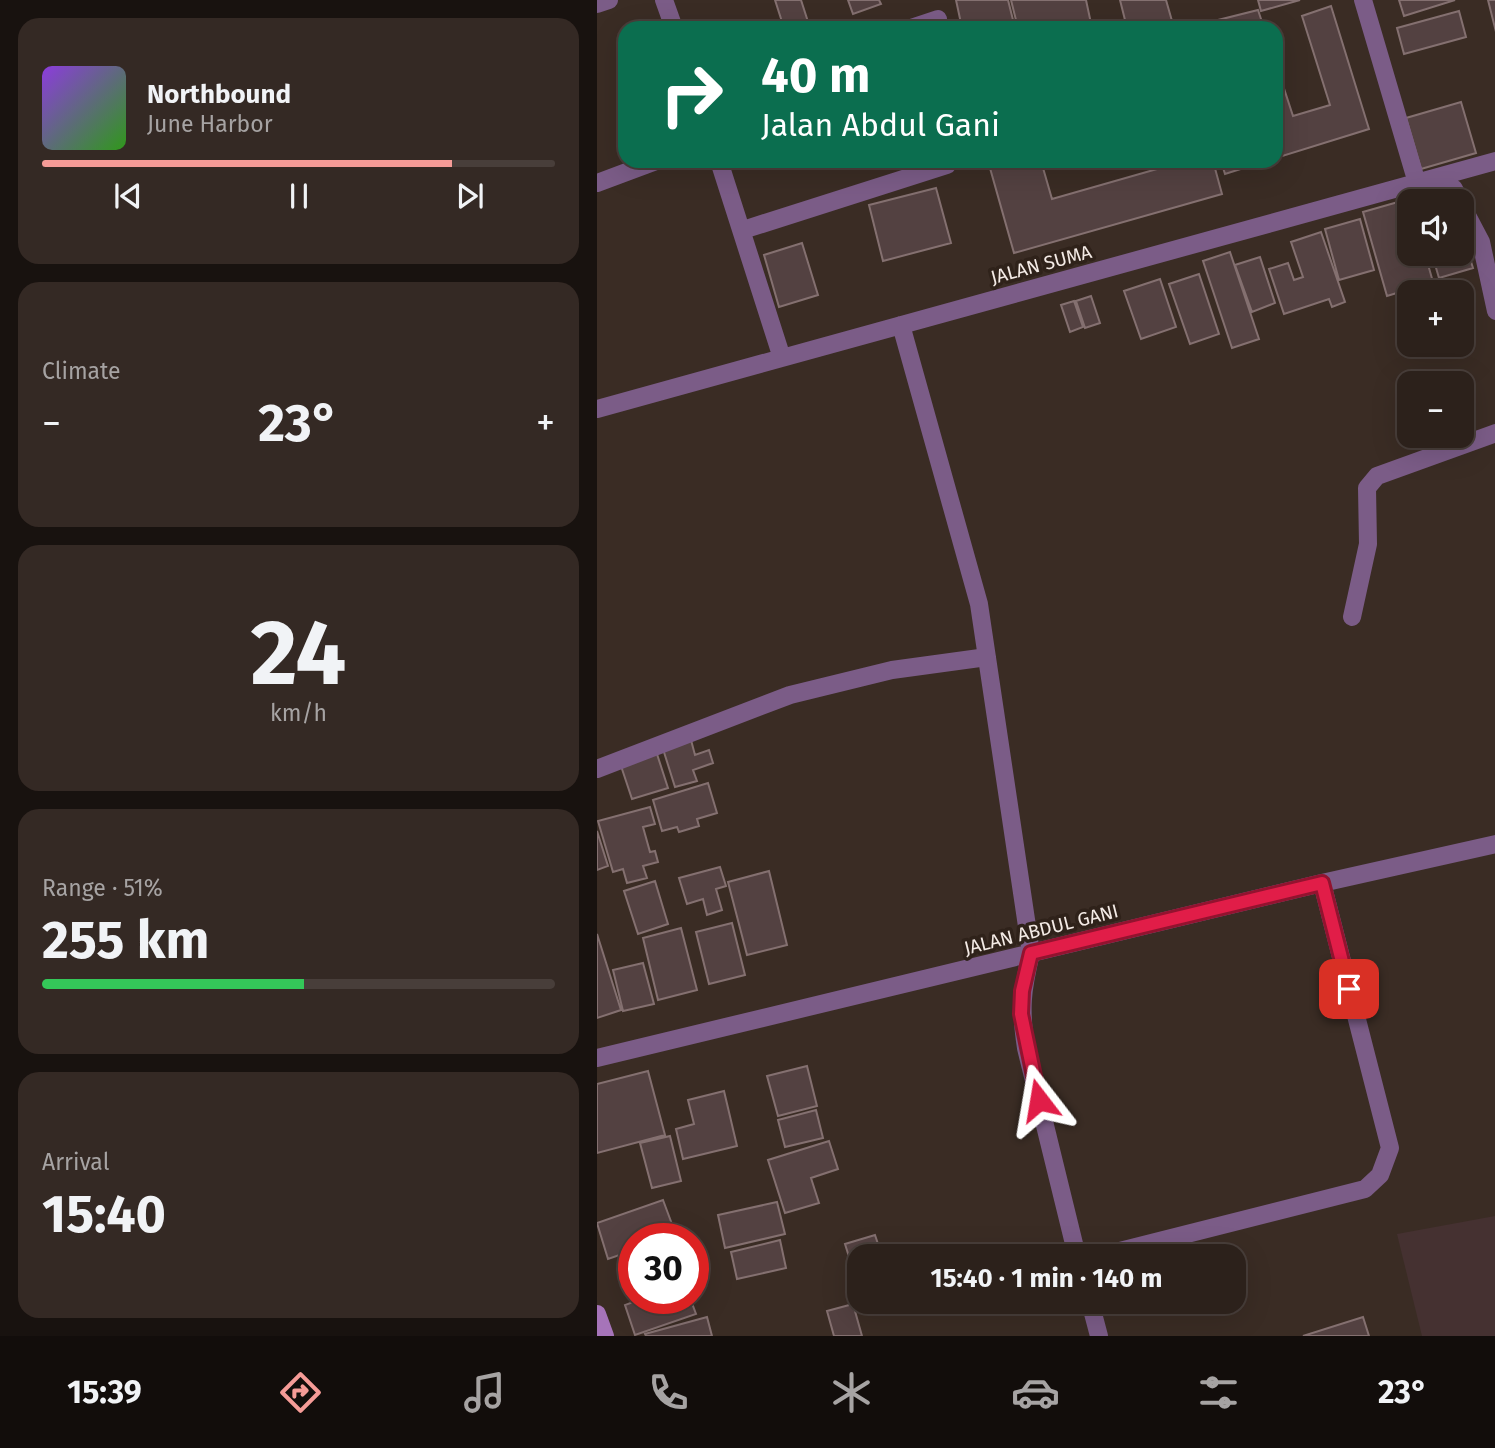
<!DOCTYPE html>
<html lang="en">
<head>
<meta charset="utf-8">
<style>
	body { margin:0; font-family:"Fira Sans",sans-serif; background:#342924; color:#f1f3f6; height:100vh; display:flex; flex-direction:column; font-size:26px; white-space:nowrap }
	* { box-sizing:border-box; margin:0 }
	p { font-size:23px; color:#a6a3a3 }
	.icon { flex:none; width:38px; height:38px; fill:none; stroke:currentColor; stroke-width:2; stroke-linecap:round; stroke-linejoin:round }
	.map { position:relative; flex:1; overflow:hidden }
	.sheet { display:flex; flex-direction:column; gap:18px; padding:18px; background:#18120f; width:597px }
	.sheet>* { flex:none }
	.guide { position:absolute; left:21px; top:21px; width:665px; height:147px; border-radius:21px; box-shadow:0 7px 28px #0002,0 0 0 2px #483e3a; background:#0b6e4f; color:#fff; overflow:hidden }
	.tools { position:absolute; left:800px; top:189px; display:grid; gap:14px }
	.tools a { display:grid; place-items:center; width:77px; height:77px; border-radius:14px; background:#2c211b; box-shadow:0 7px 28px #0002,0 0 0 2px #483e3a; font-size:35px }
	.speed { position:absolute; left:21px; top:1223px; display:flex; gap:14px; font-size:35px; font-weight:700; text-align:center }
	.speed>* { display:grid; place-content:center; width:91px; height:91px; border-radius:50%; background:#2c211b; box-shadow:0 7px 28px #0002,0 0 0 2px #483e3a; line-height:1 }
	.speed .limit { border:10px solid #d22; background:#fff; color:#111 }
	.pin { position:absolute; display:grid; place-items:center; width:60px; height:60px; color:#fff; margin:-30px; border-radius:14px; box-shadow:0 4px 10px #0006 }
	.me { position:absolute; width:77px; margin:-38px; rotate:346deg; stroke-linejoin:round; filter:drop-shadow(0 0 5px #0008) }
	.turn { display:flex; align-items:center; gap:24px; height:147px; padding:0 28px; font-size:32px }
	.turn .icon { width:91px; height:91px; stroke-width:2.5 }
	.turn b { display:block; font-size:49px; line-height:60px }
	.big { font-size:52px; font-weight:700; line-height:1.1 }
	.sheet .card { flex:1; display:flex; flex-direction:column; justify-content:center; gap:10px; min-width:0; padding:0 24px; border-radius:21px; background:#342924 }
	.sheet .dial { align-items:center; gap:0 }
	.dial b { font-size:91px; line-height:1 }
	.song { display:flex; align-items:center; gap:21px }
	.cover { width:84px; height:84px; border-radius:10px; background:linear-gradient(135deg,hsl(270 70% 55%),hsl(110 70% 35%)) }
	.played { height:7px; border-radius:4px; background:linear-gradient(90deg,#f59b97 80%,#483e3a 80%) }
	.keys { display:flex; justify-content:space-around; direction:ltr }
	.heat { display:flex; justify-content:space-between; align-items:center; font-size:38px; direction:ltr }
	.charge { height:10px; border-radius:5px; background:linear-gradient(90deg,#34c759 51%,#483e3a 0) }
	.trip { position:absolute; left:250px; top:1244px; width:399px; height:70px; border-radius:21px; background:#2c211b; box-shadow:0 7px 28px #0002,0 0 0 2px #483e3a; font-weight:700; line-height:70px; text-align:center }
	.tab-bar { display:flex; height:112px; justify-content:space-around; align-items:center; background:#120d0b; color:#a6a3a3 }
	.tab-bar .icon { width:49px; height:49px }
	.tab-bar .selected { color:#f59b97 }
	.tab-bar b { font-size:32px; color:#f1f3f6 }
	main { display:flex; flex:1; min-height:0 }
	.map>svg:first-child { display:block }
	.commercial { fill:#453131 }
	.building { fill:#534141; stroke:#847070; stroke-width:2 }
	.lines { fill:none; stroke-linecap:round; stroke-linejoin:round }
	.street { stroke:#7b5c87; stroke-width:18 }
	.secondary { stroke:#a674b9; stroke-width:18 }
	.route-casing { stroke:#92132f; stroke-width:18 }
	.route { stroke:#e11d48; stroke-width:12 }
	.labels { text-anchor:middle; stroke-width:7; stroke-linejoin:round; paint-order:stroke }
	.street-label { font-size:19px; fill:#f4ebe6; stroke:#2f221a }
</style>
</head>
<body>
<main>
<section class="sheet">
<div class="card">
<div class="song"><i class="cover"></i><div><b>Northbound</b><p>June Harbor</p></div></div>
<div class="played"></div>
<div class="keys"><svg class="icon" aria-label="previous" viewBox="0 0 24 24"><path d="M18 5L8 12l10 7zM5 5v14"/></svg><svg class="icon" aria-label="pause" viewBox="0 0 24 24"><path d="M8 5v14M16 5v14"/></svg><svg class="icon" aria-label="next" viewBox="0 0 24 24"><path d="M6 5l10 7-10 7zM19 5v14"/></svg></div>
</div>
<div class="card"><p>Climate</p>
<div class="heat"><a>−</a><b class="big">23°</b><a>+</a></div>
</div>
<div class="card dial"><b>24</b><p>km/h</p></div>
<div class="card"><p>Range · 51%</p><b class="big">255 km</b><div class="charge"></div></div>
<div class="card"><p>Arrival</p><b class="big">15:40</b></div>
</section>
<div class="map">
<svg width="899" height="1336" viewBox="0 0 899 1336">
	<rect width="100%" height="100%" fill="#3a2c24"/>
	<path class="commercial" d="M898,1216v120h-73l-25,-102z"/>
	<path class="building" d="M178,0h26l9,28h-26z
		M251,0h31l2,4 -28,10z
		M359,0h52l7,28h-53z
		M414,0h75l6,28h-74z
		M523,0h46l8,28h-47z
		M661,0h42l-39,11z
		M802,0h56l-51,16z
		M891,0h8v32z
		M734,6l38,123 -93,29v-94l17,52 37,-11 -28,-89z
		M661,10l6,18h-56l-2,-5z
		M862,11l7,26 -62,17 -7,-26z
		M864,102l15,51 -55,16 -15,-51z
		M391,161h53l11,38 133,-38h28l9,33 -208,59z
		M624,161h45l-41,13z
		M339,188l15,55 -68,18 -14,-56z
		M801,202l11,38v14h16l8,28 -46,14 -24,-84z
		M763,219l14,51 -35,10 -14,-51z
		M864,230l12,38 -34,10 -7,-24h29z
		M724,232l24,70 -13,5 -3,-8 -45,15 -15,-45 19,-6 6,17 9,-3 -12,-35z
		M205,243l16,52 -39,12 -15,-52z
		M633,252l29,87 -27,9 -29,-87z
		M663,257l15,46 -23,9 -17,-47z
		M602,274l20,60 -29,10 -21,-60z
		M563,279l16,48 -35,12 -17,-48z
		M494,296l9,27 -15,5 -9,-27z
		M477,301l9,26 -13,5 -9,-27z
		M94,740l4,15 14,-5 4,13 -20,7 4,11 -22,6 -12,-38z
		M59,751l12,37 -36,11 -12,-36z
		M111,783l9,30 -20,6 2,7 -20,6 -2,-5 -15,4 -9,-31z
		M53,807l5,17 -12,3 7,25 5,-1 3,11 -15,4 4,12 -20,5 -4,-14 -10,3 -15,-51z
		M0,831l11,35 -11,4z
		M123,867l6,19 -10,3 6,21 -15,5 -4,-16 -16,5 -8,-26z
		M172,871l18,74 -40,10 -19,-73z
		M58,881l13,43 -30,10 -14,-43z
		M135,923l13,52 -36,9 -13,-52z
		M84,928l16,62 -39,10 -15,-62z
		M0,934l24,76 -24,8z
		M46,963l11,41 -31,7 -10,-41z
		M210,1066l10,40 -39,10 -11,-40z
		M51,1071l17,64 -68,18v-69z
		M127,1091l13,55 -54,13 -7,-30 18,-5 -6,-24z
		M219,1110l7,28 -38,9 -7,-27z
		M73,1136l11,45 -29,7 -12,-45z
		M232,1141l9,28 -27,9 8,25 -34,10 -17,-53z
		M66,1200l13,35 -11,4h-31v11l-26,9 -11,-36z
		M180,1202l8,32 -60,14 -7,-33z
		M278,1235l7,21h-23v15l-5,2 -9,-29z
		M183,1240l6,28 -49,11 -6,-27z
		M47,1298h46l6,16 -61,21 -10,-30z
		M256,1304l9,32h-28l-7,-25z
		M110,1317l5,19h-66l-1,-2z
		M766,1317l6,19h-66z"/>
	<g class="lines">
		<path class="street" d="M67,0l10,28
			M766,0l54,183 37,6 6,12
			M0,4l12,-4
			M314,28l27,-9
			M122,161l63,197
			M0,183l59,-22
			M864,204l20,38 15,69
			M146,230l204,-65
			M304,325l78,279 52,349c-9,38 -11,56 -5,95l51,208
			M0,409l899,-248
			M755,617l16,-73 -1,-56 10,-12 119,-43
			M0,769l193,-74 102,-25 95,-13
			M0,1058l725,-175 174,-39
			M503,1256l265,-67 15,-14 10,-27 -68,-265
			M493,1302l9,34"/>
		<path class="secondary" d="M0,1314l8,22"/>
	</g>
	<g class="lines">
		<g class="route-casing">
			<path id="route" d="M442,1100l-18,-86 1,-23 9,-38 291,-70 27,106"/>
		</g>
		<use href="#route" class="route"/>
	</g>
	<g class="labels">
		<g class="street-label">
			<text transform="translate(444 264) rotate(-15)" y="7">JALAN SUMA</text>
			<text transform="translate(444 929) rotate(-14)" y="7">JALAN ABDUL GANI</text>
		</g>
	</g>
</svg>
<div class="tools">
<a><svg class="icon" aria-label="sound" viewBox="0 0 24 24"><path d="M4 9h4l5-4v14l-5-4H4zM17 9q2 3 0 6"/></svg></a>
<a>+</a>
<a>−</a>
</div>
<div class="speed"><div class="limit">30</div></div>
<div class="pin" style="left:752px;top:989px;background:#d93025"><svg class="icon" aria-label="arrive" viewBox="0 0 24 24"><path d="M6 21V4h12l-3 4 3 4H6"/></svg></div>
<svg class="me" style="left:442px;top:1100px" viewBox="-20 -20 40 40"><path d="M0-17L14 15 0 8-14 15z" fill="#e11d48" stroke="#fff" stroke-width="4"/></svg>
<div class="trip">15:40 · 1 min · 140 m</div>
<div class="guide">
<div class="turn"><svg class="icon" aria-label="right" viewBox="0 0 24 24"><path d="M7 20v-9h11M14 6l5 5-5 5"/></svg><div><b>40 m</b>Jalan Abdul Gani</div></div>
</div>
</div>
</main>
<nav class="tab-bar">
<b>15:39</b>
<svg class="icon selected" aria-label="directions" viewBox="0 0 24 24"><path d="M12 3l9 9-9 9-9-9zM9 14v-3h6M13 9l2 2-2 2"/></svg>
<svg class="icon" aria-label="music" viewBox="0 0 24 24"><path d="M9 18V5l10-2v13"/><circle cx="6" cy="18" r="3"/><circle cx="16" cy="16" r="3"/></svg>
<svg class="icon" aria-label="phone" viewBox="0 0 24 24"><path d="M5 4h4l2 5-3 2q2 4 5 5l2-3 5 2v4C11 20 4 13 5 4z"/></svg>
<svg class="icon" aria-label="climate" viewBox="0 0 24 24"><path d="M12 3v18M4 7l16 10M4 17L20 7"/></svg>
<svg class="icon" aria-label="car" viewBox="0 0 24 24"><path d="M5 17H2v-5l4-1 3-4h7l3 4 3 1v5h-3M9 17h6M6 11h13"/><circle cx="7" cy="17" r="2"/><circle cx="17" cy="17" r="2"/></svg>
<svg class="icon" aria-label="filters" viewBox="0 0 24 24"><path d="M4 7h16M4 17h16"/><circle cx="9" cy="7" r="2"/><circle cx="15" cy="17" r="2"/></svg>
<b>23°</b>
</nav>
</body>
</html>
